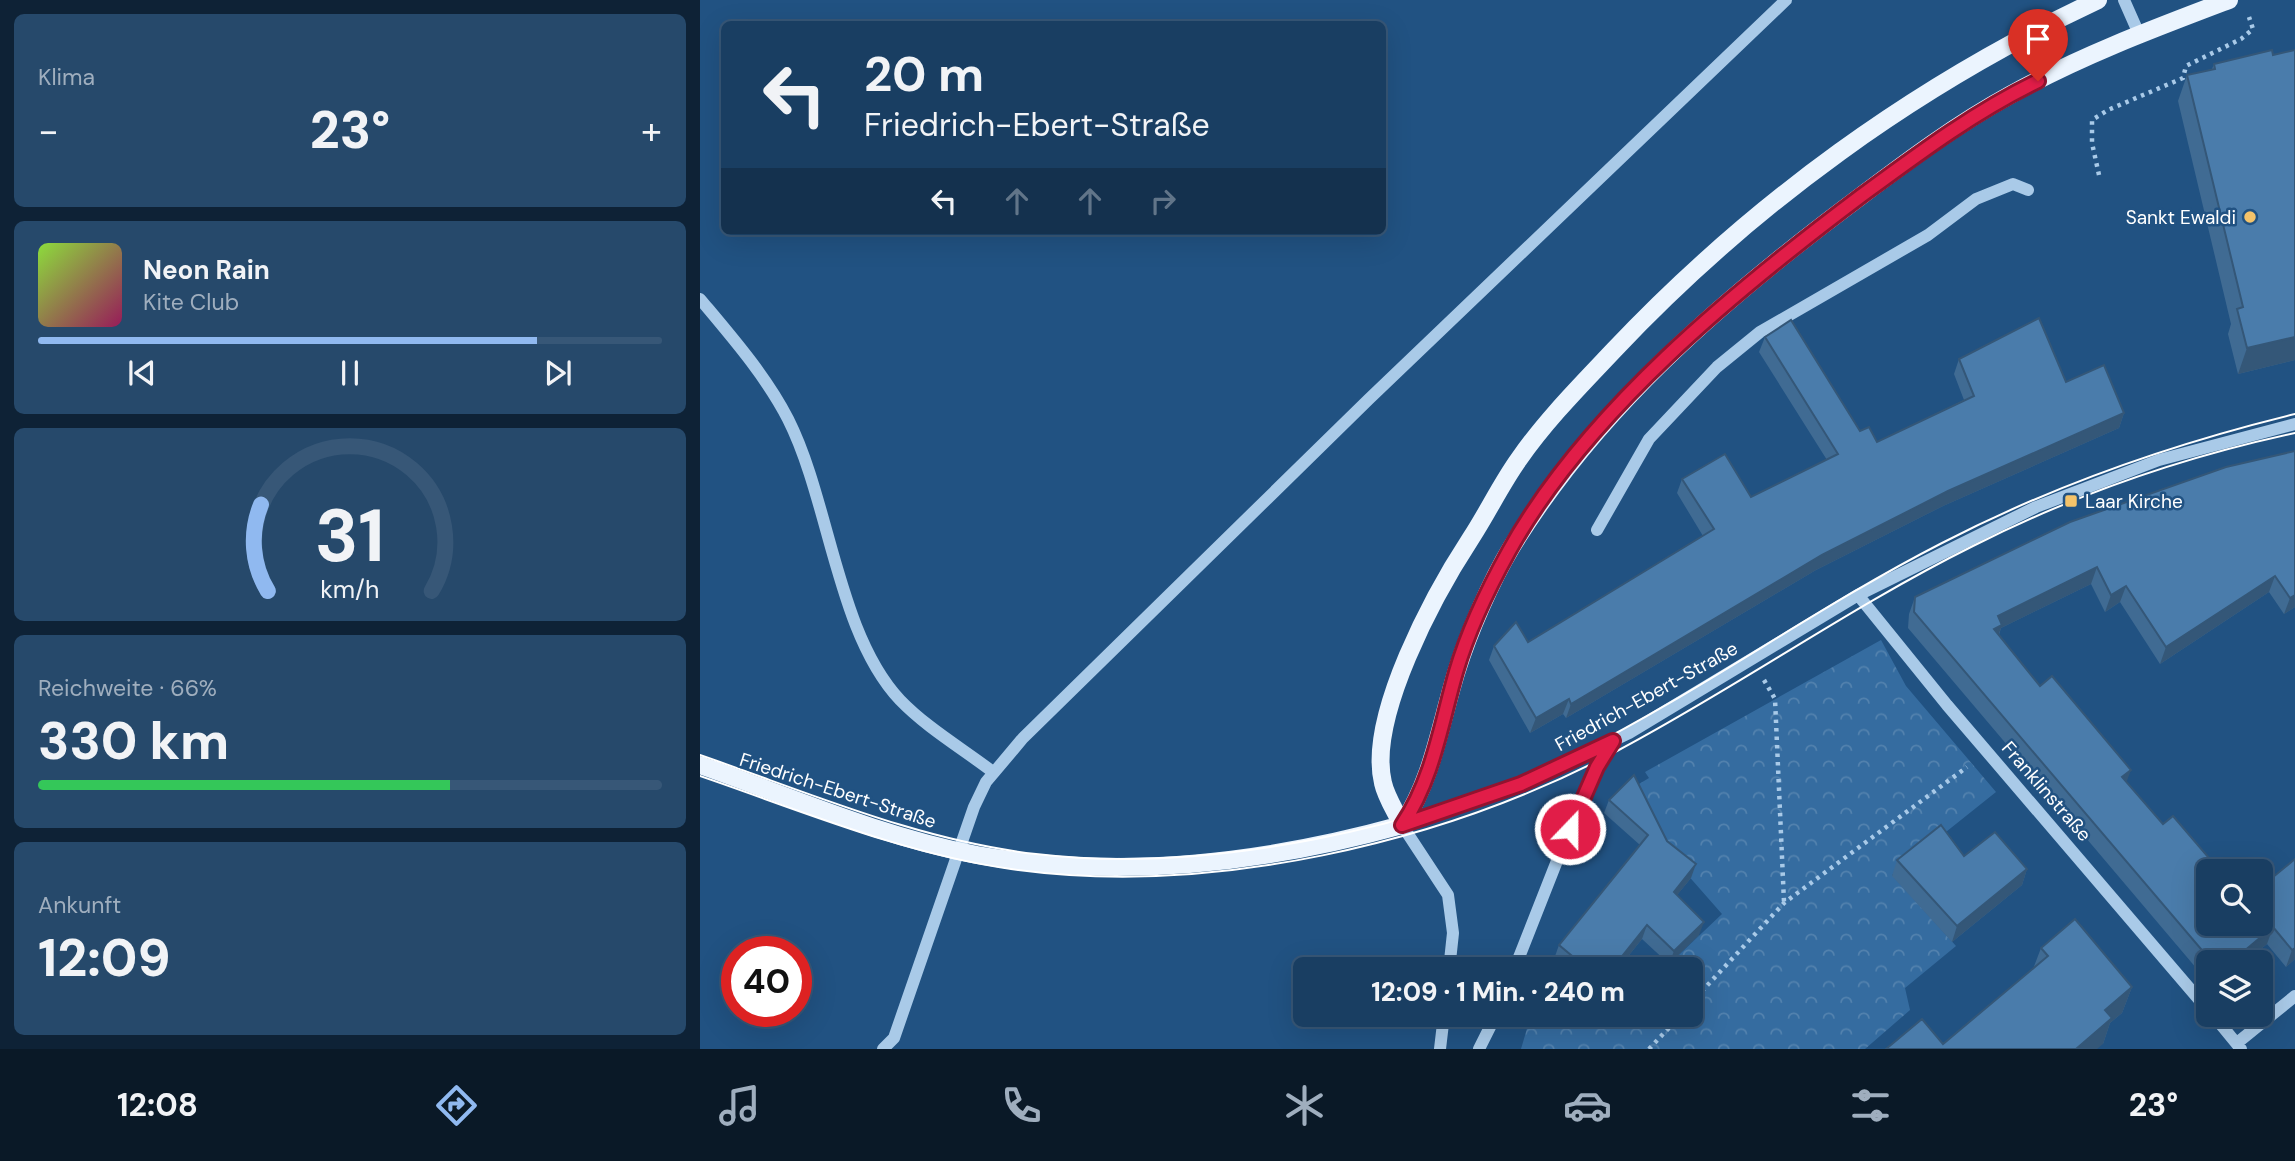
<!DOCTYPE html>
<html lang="de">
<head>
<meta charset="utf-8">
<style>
	body { margin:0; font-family:"DM Sans",sans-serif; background:#26496b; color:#f1f3f6; height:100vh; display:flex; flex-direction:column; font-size:26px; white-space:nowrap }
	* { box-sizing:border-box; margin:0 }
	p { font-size:23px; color:#9faebe }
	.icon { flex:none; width:38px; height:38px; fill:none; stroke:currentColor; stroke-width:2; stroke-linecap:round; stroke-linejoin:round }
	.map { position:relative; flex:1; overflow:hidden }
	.panel { display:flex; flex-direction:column; gap:14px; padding:14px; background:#0e2236; width:700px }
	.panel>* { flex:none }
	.hud { position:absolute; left:21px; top:21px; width:665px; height:214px; border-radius:10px; box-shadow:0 7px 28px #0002,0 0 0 2px #375777; background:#193e62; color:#f1f3f6; overflow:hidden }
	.fabs { position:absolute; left:1496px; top:859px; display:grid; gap:14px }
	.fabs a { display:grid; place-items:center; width:77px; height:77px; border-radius:10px; background:#193e62; box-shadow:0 7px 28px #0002,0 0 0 2px #375777; font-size:35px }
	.speed { position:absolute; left:21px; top:936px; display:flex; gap:14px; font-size:35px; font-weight:700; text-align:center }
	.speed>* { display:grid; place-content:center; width:91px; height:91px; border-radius:50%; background:#193e62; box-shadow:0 7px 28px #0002,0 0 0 2px #375777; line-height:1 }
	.speed .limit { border:10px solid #d22; background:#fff; color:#111 }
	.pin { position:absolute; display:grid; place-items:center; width:60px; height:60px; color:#fff; margin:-72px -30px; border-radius:50% 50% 50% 0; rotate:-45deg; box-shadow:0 0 7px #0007 }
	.pin .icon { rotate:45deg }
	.me { position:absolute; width:77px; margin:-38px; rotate:22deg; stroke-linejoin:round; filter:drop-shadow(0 0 5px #0008) }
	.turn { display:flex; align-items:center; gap:24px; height:147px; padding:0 28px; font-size:32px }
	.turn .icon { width:91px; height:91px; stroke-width:2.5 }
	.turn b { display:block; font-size:49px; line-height:60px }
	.lanes { display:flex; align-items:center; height:66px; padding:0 28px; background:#0003; justify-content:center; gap:35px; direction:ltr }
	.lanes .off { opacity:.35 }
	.big { font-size:52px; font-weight:800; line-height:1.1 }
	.panel .card { flex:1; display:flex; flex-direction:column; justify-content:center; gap:10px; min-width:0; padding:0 24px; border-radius:10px; background:#26496b }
	.panel .dial { align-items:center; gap:0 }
	.dial svg { height:182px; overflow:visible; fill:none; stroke:#375777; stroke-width:7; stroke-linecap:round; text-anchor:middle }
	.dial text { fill:#f1f3f6; stroke:none }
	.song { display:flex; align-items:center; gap:21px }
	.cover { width:84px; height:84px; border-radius:10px; background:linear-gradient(135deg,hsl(90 70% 55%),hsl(330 70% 35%)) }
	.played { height:7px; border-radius:4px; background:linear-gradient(90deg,#90b9f0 80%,#375777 80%) }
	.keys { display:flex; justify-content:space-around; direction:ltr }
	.heat { display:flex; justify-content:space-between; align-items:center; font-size:38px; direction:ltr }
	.charge { height:10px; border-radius:5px; background:linear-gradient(90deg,#34c759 66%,#375777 0) }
	.trip { position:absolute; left:593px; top:957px; width:410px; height:70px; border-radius:10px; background:#193e62; box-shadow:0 7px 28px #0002,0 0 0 2px #375777; font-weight:800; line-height:70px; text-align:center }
	.menu { display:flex; height:112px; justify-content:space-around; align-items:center; background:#0a1927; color:#9faebe }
	.menu .icon { width:49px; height:49px }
	.menu .active { color:#90b9f0 }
	.menu b { font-size:32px; color:#f1f3f6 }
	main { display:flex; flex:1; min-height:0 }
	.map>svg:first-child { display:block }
	.forest { fill:url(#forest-crowns) }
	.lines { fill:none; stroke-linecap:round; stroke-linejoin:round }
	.path { stroke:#a9cae8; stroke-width:4.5; stroke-dasharray:3.5 5; stroke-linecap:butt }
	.minor { stroke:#a9cae8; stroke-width:12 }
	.major { stroke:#ebf4fe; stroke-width:18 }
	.tram { stroke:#fff; stroke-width:2 }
	.wall { fill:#406b93 }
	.shaded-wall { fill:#345778 }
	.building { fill:#4a7cab; stroke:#345778; stroke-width:2 }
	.route-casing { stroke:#92132f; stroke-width:18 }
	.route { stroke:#e11d48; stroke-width:12 }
	.poi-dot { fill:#f4c36a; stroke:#215282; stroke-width:2.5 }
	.labels { text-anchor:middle; stroke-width:5; stroke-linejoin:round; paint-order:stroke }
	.poi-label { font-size:19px; fill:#fff; stroke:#215282; text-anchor:end }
	.street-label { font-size:19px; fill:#fff; stroke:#215282 }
</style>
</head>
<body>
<main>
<section class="panel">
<div class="card"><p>Klima</p>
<div class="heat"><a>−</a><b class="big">23°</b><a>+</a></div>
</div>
<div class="card">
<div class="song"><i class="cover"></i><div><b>Neon Rain</b><p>Kite Club</p></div></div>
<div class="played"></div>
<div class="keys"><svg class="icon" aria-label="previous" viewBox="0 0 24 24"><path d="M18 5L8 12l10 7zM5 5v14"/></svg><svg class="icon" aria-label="pause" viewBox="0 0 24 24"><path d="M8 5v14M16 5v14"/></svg><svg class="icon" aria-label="next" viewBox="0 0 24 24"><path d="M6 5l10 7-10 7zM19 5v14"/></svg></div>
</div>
<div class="card dial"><svg viewBox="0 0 100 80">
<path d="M14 69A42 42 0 1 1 86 69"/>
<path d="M14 69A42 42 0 0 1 11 31" stroke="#90b9f0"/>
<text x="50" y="56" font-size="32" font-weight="700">31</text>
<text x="50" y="72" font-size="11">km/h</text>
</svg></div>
<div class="card"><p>Reichweite · 66%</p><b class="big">330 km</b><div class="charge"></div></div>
<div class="card"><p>Ankunft</p><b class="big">12:09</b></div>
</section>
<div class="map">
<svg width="1595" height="1049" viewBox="0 0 1595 1049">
	<defs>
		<pattern id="forest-crowns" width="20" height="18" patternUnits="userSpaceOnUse" patternTransform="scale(1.75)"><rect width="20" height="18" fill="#356ca0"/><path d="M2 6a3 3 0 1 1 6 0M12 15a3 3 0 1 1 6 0" fill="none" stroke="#5382ae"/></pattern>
	</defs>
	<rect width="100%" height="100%" fill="#215282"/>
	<path class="forest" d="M1181,640l25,46 90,106 -104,83 64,71 -51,42 5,22 -45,39h-344l10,-34h46l35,13 11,-13h67v-45l-26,-1 58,-55 -58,-66 -35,-58 20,-12 -4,-6z"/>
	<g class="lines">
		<path class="path" d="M1399,175l-7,-32v-23l16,-10 75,-32 3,-12 55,-27 12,-10 -4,-12
			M1064,680l11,19 9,203
			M990,1004l94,-101 183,-136
			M949,1049l32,-34"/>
		<path class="minor" d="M1424,0l15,34
			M0,299c31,37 66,77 88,120 42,83 49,214 112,281 27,28 63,49 93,72
			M897,530l52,-91 68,-72 43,-35 168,-97 48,-36 37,-15 15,6
			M1158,595l89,110 261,305
			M749,970l4,-37 -5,-38 -46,-70 119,-41 108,-51 229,-138 178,-88 123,-47 136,-36
			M814,970l65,-165 33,-63
			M1513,1015l28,34
			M1537,1043l58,-47
			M183,1049l11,-11 80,-231 12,-25 37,-44 346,-339 417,-399
			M740,1049l4,-34
			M779,1049l17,-34"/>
		<path class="major" d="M0,765c91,32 182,72 277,90 141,25 288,8 425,-30
			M702,825c31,-47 38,-101 55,-155 12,-38 34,-89 54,-122 85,-139 209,-246 338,-343 52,-39 104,-79 161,-110 70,-39 145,-67 219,-95
			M702,825c-6,-13 -16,-28 -19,-42 -16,-66 52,-190 88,-245 17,-26 30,-54 48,-79 27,-39 62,-74 95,-109 138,-146 302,-265 484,-350"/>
		<path class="tram" d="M0,755c110,38 220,86 336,99 169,20 390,-25 542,-101 125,-63 239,-146 364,-210 112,-58 230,-99 353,-129
			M0,776c102,35 204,78 311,93 199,28 430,-25 606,-118 121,-64 233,-144 356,-205 103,-52 210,-89 322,-113"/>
	</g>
	<path class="wall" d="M1514,64l81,296 -57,14 -10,-40 3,-10 -53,-223 9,-26 25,-6z
		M1065,337l95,94 17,11 87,-42 -10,-26 5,-15 107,23 58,31 -5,15 -176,78 -127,64 -250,148 -3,-4 -33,19 -41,-73 5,-14 34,-4 175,-106 -26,-43 5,-14 69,18 76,-37 -68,-108z
		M1526,467l69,140 -11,7 -15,-22 -109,72 -40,-62 -15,10 -14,-28 -90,44 -2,7 41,51 123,138 98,100 34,-65v100l-9,8 -19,-23 -22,18h-37v20l-300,-354 1,-14 6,-17z
		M909,800l58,41 24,37 -14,17 22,40 -30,29 -27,-25 -25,31h-50l-13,-11 5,-14 81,-100 -36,-32z
		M1264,856l63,13 -5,16 -70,57 -60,-66 5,-16z
		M1341,948l91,39 -10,26 -12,10 -7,21h-160l90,-75z"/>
	<path class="shaded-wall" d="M1595,337v23l-57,14 9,-26z
		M1424,413l-5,15 -176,78 -127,64 -250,148 5,-14 251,-149 126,-64z
		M1397,567l-6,17 -90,44 -5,13 -8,5 10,-30z
		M1575,576l-6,16 -109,72 6,-17z
		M1426,586l-6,16 -15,10 6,-17z
		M1595,595v12l-11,7 6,-16z
		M869,699l-6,15 -33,19 6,-15z
		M1431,770l-6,16 -3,-9z
		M996,864l-5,14 -22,27 5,-13z
		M1327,869l-5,16 -70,57 5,-16z
		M1004,922l-5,13 -30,29 5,-13z
		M947,925l-5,14 -25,31h-6z
		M1573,927l-6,17 -22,18h-14z
		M1595,948v11l-9,8 6,-17z
		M1432,987l-10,26 -12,10 -7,21 -6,5h-21l29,-39z"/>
	<path class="building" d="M1572,50l1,5 22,-5v287l-48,11 -10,-39 6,-2 -56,-232 28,-6 -1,-5z
		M1339,318l27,64 38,-17 20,48 -176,78 -126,64 -251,149 -2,-5 -33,19 -42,-72 22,-24 12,20 186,-113 -32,-50 43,-25 26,43 87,-43 -73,-117 26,-17 69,111 9,-4 8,15 97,-46 -15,-37z
		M1595,451v144l-5,3 -15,-22 -109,71 -40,-61 -15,9 -14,-28 -99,49 4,9 -8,4 46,57 12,-10 79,94 -9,7 41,47 10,-8 48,56h-13v52h53v-37l34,-28v89l-3,2 -19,-23 -42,35h-19l-298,-350 1,-15 155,-75 156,-55z
		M934,775l33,66 29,23 -22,28 30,30 -30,29 -27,-26 -36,45h-22l-30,-25 89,-110 -39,-35z
		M1241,825l23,31 31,-24 32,37 -70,57 -60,-66z
		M1375,919l57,68 -27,23 7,8 -36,31h-190l36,-30 21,25 105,-88 -7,-8z"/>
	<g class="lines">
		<g class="route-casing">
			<path id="route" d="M870,829l27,-62 16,-26 -92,43 -119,41c31,-46 39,-101 54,-153 12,-41 33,-85 53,-121 77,-139 227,-261 352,-355 57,-42 113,-84 177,-115"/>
		</g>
		<use href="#route" class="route"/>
	</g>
	<g class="poi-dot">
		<circle cx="1550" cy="217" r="7"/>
		<rect x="1364" y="494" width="14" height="14" rx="3.5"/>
	</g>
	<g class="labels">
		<g class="poi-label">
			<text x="1536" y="224">Sankt Ewaldi</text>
			<text x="1385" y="508" text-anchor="start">Laar Kirche</text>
		</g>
		<g class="street-label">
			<text transform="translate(946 696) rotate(-29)" y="7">Friedrich-Ebert-Straße</text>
			<text transform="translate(138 790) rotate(18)" y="7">Friedrich-Ebert-Straße</text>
			<text transform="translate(1347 791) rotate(49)" y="7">Franklinstraße</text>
		</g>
	</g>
</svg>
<div class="fabs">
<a><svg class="icon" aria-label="search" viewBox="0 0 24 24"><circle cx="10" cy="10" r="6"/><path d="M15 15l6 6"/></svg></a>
<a><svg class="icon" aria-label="layers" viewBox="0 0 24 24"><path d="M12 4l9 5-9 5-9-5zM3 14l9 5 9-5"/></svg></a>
</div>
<div class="speed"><div class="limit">40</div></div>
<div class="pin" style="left:1338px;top:81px;background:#d93025"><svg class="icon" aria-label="arrive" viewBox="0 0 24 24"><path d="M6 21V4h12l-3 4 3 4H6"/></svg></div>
<svg class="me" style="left:870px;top:829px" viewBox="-20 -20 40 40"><circle r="17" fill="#e11d48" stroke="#fff" stroke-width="3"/><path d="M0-11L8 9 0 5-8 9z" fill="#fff"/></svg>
<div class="trip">12:09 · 1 Min. · 240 m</div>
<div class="hud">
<div class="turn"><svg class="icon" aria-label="left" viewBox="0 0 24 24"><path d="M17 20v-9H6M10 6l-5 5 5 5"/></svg><div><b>20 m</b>Friedrich-Ebert-Straße</div></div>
<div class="lanes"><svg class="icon" aria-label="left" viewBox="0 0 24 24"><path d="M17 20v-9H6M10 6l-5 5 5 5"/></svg><svg class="icon off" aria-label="ahead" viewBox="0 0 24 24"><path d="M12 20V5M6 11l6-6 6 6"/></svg><svg class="icon off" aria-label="ahead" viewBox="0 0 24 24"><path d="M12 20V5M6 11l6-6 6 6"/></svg><svg class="icon off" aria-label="right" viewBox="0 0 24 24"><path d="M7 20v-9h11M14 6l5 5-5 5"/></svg></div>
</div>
</div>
</main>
<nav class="menu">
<b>12:08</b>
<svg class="icon active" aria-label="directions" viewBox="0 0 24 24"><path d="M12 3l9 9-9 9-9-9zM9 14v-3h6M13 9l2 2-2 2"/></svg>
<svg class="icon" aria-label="music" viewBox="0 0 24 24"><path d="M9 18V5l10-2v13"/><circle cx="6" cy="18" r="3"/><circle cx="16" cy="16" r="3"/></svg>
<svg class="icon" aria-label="phone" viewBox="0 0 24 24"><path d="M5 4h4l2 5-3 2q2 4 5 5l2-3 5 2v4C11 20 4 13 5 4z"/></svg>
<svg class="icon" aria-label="climate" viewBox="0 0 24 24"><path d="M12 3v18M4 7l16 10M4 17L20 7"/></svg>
<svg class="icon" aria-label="car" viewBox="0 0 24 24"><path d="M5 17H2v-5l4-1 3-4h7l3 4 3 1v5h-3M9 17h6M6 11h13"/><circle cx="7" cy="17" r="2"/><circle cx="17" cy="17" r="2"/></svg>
<svg class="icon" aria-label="filters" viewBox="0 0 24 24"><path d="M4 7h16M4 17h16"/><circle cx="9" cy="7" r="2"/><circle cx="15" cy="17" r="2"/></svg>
<b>23°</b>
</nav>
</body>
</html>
